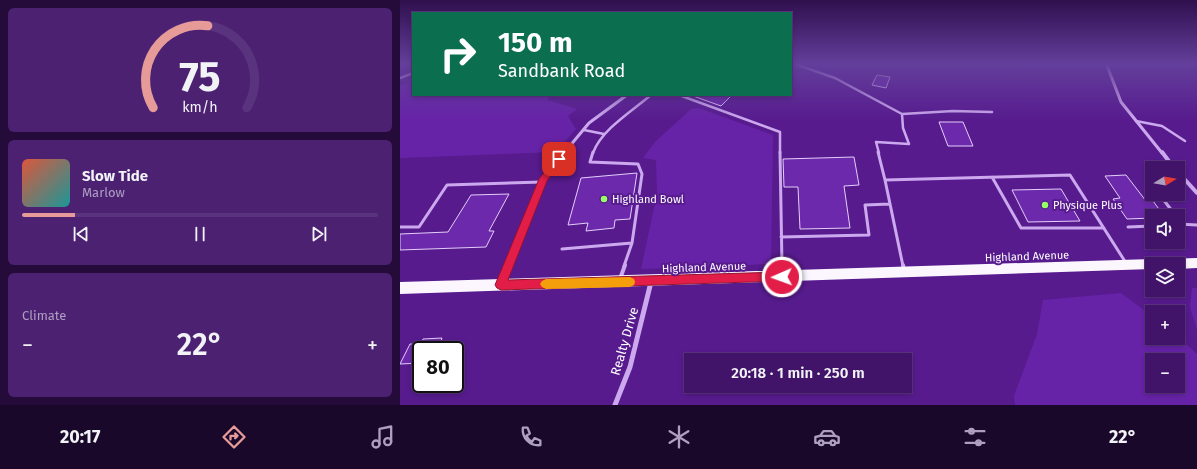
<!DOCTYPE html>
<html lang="en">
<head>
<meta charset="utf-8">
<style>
	body { margin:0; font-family:"Fira Sans",sans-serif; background:#4c2172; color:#f1f3f6; height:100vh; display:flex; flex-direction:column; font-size:15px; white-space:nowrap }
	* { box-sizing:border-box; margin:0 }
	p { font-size:13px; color:#ae9ec1 }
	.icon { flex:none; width:22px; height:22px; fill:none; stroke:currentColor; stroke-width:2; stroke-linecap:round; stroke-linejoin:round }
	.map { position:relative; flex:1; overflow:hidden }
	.drawer { display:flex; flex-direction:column; gap:8px; padding:8px; background:#240b3a; width:400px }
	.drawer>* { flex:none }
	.hud { position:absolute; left:12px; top:12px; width:380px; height:84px; border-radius:0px; box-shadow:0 2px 6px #0003,0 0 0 1px #5a337e; background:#0b6e4f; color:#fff; overflow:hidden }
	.needle { width:26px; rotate:79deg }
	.fabs { position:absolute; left:745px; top:161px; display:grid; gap:8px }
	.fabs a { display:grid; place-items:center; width:40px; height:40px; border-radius:0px; background:#41146a; box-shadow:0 2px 6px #0003,0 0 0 1px #5a337e; font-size:20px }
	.speed { position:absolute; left:12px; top:341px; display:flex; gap:8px; font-size:20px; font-weight:700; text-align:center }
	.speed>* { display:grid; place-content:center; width:52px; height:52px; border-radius:50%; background:#41146a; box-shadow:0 2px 6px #0003,0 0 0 1px #5a337e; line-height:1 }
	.speed .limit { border:2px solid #111; border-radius:6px; background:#fff; color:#111 }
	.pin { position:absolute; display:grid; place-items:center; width:34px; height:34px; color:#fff; margin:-17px; border-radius:8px; box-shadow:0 2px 6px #0006 }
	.me { position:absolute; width:44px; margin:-22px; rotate:268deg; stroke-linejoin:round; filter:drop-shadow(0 0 3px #0008) }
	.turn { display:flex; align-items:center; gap:14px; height:84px; padding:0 20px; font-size:18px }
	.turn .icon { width:52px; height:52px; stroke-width:2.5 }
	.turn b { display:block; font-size:28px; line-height:34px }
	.big { font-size:30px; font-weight:600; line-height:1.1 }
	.drawer .tile { flex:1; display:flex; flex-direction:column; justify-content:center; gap:6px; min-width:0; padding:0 14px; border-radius:6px; background:#4c2172 }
	.drawer .dial { align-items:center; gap:0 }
	.dial svg { height:104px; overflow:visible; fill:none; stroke:#5a337e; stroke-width:7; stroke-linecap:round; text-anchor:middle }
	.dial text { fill:#f1f3f6; stroke:none }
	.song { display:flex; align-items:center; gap:12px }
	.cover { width:48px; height:48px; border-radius:6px; background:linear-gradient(135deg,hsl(10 70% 55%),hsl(180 70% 35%)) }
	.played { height:4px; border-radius:2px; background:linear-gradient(90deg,#e69b98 15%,#5a337e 15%) }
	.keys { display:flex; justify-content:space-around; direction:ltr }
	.heat { display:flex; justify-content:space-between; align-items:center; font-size:22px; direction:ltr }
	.trip { position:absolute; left:284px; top:353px; width:228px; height:40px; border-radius:0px; background:#41146a; box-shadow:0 2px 6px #0003,0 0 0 1px #5a337e; font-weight:600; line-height:40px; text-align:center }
	.dock { display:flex; height:64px; justify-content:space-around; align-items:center; background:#1a082a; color:#ae9ec1 }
	.dock .icon { width:28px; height:28px }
	.dock .selected { color:#e69b98 }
	.dock b { font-size:18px; color:#f1f3f6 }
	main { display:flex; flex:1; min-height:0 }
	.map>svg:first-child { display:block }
	.green { fill:#6723a7; fill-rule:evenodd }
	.building { fill:#6d29ac; stroke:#e4cefa }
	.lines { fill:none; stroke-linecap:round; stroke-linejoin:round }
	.service-far2 { stroke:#cca8ee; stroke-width:2.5 }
	.service-far1 { stroke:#cca8ee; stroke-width:3 }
	.service { stroke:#cca8ee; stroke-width:4 }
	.minor-far2 { stroke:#cca8ee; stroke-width:3 }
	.minor-far1 { stroke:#cca8ee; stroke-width:4 }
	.minor { stroke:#cca8ee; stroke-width:5 }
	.trunk { fill:#fcf7ff; fill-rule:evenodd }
	.route { fill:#e11d48; stroke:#92132f }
	.slow { fill:#f59e0b }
	.poi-dot { fill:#98ff65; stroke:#571b8e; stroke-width:1.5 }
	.labels { text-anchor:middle; stroke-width:4; stroke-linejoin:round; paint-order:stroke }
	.poi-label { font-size:11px; fill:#fff; stroke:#571b8e; text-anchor:start }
	.street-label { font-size:11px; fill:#fff; stroke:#571b8e }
	.near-street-label { font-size:13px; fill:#fff; stroke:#571b8e }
</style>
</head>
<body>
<main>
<section class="drawer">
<div class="tile dial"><svg viewBox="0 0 100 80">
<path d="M14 69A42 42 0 1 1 86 69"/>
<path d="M14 69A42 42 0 0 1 56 6" stroke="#e69b98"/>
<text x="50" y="56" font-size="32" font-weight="700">75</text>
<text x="50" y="72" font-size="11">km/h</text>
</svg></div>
<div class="tile">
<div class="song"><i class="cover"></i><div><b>Slow Tide</b><p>Marlow</p></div></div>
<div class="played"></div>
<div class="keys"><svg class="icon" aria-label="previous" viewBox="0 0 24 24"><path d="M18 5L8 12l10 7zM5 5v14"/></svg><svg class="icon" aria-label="pause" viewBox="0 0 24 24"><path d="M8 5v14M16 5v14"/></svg><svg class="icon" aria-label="next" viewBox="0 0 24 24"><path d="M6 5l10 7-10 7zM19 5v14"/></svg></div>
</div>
<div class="tile"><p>Climate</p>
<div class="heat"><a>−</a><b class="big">22°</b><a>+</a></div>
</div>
</section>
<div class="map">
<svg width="797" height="405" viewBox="0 0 797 405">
	<rect width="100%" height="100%" fill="#571b8e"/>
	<path class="green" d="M13,81v14h135v5l29,9 -9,7 8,13 -20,23 -156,6v-72z
		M299,108l74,27 -2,129 -130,5 16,-75 -1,-34 -13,-2 12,-16 36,-33z
		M792,288h5v42l-7,-23z
		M721,293l31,23v22l26,-1 19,17v51h-182l-1,-9 23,-62 6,-34zM752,360h26v26h-26z"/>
	<path class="building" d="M477,75l13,2 -4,11 -14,-3z
		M294,95h38l-11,11 -28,-10z
		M539,122h24l10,24h-25z
		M454,157l5,28 -15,1 6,42 -50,1 -2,-42h-14l-1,-28z
		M237,173l-7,46 -15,1 -1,8 -28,3 2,-8 -20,2 13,-47z
		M726,175l20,26h7l11,15h-12v2l-25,1 -14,-20 7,-1 -15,-22z
		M661,189l19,32 -52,1 -16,-32z
		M109,194l-20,37h5l-8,16 -86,3v-16l48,-2 23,-37z
		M42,338l-1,3h9l-4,9h-25v13l-21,1 10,-20h11l2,-5z"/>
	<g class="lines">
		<path class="service-far2" d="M392,63l43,15 67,36
			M0,78l13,-5
			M279,95l101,37v21
			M736,121l26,5 23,15
			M184,130l20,4
			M193,153c8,-23 39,-42 58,-58
			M479,153l-3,-11 33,2 -6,-16 -1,-14 51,-3 39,1"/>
		<path class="service-far1" d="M193,152l-3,10 48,2 4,10 -10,69 -8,23
			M380,152l2,114
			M478,152l7,28
			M592,177l29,51h83
			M747,179l5,6
			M759,194l17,22
			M778,219l4,5
			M778,224l19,1
			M0,227h19l28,-42 95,-3
			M728,227l24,-1
			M381,237l88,-2 -4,-30 25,-1
			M162,249l70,-6
			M503,266l-18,-86 185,-5 56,88"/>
		<path class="service" d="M382,265v8
			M503,265l1,4
			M220,279l5,-14"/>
		<path class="minor-far2" d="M706,63l15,39 41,51
			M164,153l25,-30 38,-28"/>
		<path class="minor-far1" d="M762,152l12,16
			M778,172l19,21
			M108,266l35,-87 22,-27"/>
		<path class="minor" d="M101,283l7,-18
			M215,405l15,-38 21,-85"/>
		<path class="trunk" d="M797,258v10l-19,1v-5h-26v5l-752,25v-12l752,-23 4,1 2,3 1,-3 4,-1z"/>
	</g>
	<linearGradient id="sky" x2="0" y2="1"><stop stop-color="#300f4e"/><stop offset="0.53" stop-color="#633f9b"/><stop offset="1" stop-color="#633f9b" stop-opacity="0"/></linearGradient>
	<rect width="797" height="120" fill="url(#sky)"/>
	<path class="route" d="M156,157h6l1,2 -16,22 -39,99 274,-8 4,2 2,3 -2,3 -4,1 -281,9 -4,-2 -2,-3 44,-106z"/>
	<path class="slow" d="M230,277l4,2 1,3 -1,3 -4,2 -84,2 -4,-2 -2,-3 2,-3 4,-2z"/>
	<g class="poi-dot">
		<circle cx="204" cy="199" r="4"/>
		<circle cx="645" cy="205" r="4"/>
	</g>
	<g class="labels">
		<g class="poi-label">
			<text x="212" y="203">Highland Bowl</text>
			<text x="653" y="209">Physique Plus</text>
		</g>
		<g class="street-label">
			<text transform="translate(627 256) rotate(-2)" y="4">Highland Avenue</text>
			<text transform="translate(304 267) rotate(-2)" y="4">Highland Avenue</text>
		</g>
		<g class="near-street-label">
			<text transform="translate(224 341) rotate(-74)" y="5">Realty Drive</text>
		</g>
	</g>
</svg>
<div class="fabs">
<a><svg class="needle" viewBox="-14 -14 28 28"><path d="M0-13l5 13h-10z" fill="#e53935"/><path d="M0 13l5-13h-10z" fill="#ae9ec1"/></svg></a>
<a><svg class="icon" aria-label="sound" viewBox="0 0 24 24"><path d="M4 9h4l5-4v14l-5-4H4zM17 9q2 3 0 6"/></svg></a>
<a><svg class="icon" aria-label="layers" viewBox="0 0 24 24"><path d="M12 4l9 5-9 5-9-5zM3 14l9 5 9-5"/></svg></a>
<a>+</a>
<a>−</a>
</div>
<div class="speed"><div class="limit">80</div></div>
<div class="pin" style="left:159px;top:159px;background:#d93025"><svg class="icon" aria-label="arrive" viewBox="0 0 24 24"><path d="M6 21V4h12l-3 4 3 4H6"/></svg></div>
<svg class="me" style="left:382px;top:277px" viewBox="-20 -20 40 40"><circle r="17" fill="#e11d48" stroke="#fff" stroke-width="3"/><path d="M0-11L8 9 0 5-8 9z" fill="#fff"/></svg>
<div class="trip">20:18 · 1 min · 250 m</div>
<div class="hud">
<div class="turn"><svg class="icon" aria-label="right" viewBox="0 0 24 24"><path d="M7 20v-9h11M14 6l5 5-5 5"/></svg><div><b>150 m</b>Sandbank Road</div></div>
</div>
</div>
</main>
<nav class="dock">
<b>20:17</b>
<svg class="icon selected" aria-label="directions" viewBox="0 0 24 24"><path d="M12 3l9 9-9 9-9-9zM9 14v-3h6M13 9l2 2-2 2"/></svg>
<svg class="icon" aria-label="music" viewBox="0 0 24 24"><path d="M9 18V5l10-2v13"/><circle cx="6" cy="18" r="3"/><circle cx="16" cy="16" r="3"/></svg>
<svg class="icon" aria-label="phone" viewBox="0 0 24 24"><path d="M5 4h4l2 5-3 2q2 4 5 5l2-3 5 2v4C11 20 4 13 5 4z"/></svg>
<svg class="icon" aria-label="climate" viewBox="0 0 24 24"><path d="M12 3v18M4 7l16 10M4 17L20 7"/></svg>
<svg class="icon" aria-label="car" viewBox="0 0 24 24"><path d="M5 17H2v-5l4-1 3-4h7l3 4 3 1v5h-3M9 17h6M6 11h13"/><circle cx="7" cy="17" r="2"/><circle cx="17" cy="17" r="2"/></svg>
<svg class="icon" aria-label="filters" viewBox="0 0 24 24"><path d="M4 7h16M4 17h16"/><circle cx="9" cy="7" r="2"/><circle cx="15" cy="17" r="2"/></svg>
<b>22°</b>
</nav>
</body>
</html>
